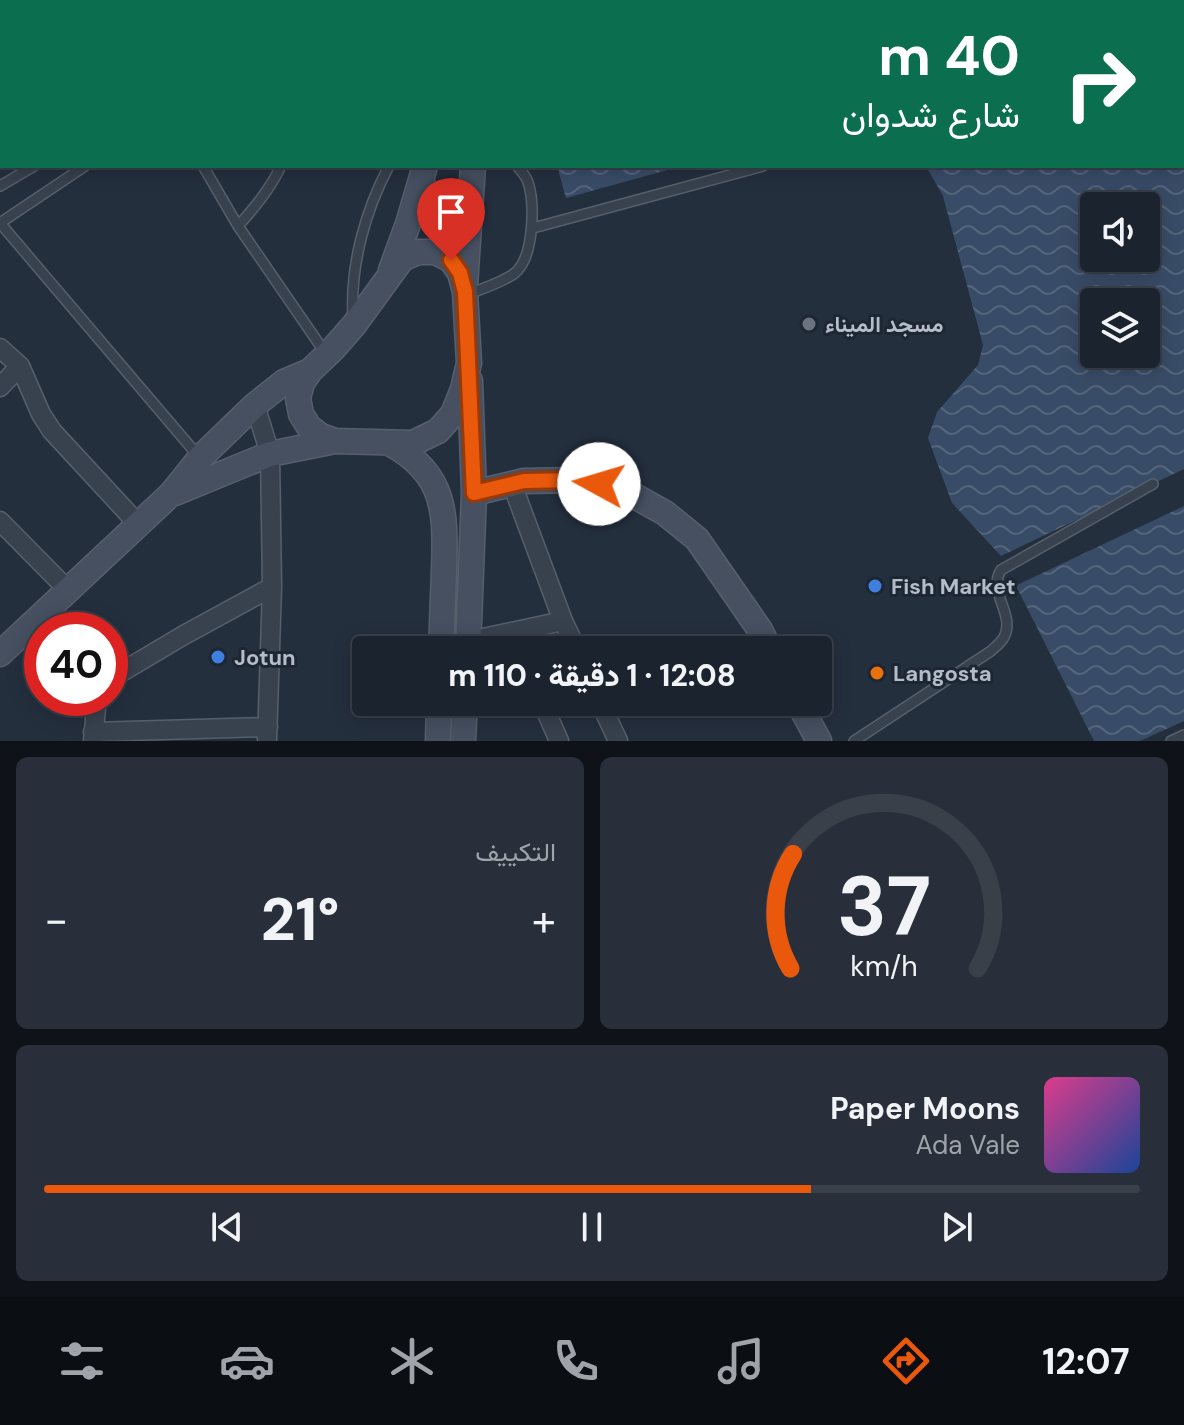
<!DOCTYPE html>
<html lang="ar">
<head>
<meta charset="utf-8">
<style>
	body { margin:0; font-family:"DM Sans",Vazirmatn,sans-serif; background:#282f3a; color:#f1f3f6; direction:rtl; height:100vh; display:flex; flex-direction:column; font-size:30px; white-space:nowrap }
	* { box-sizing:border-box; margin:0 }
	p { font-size:26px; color:#a0a4aa }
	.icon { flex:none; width:44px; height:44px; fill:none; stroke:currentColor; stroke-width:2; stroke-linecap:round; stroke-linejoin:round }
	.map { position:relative; height:741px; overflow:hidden; direction:ltr }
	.details { display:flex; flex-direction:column; gap:16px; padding:16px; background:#0f1319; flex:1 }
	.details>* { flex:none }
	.top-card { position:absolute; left:0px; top:0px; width:1184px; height:168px; box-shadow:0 4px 20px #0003,0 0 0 2px #39404a; direction:rtl; background:#0b6e4f; color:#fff; overflow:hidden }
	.fabs { position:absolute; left:1080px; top:192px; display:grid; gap:16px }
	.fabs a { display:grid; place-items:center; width:80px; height:80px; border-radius:8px; background:#1b232e; box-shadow:0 4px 20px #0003,0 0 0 2px #39404a; font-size:40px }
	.speed { position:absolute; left:24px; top:612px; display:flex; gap:16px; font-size:40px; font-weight:700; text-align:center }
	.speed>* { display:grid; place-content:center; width:104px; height:104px; border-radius:50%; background:#1b232e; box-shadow:0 4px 20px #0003,0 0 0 2px #39404a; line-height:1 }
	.speed .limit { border:12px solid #d22; background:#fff; color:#111 }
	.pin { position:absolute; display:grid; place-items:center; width:68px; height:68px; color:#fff; margin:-82px -34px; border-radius:50% 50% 50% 0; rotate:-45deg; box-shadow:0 0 8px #0007 }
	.pin .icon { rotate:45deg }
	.me { position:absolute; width:88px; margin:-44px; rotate:276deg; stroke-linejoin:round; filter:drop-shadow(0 0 6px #0008) }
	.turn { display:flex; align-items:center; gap:28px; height:168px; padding:0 32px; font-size:36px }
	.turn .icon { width:104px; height:104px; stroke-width:2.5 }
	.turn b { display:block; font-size:56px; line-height:68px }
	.big { font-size:60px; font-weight:800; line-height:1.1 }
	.details .tile { flex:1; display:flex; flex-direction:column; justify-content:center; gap:12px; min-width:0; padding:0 28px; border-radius:12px; background:#282f3a }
	.details .dial { align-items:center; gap:0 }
	.dial svg { height:208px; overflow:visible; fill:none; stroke:#39404a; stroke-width:7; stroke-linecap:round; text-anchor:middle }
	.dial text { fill:#f1f3f6; stroke:none }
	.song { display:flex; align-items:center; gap:24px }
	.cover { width:96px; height:96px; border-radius:12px; background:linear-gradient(135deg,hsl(330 70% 55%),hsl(220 70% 35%)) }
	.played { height:8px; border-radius:4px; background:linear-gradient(90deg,#ea580c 70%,#39404a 70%) }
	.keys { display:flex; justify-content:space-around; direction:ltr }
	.heat { display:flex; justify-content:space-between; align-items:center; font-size:44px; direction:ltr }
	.details .tiles { flex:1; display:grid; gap:16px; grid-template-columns:1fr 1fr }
	.tile:last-child { grid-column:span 2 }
	.trip { position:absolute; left:352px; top:636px; width:480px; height:80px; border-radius:8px; background:#1b232e; box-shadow:0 4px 20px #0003,0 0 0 2px #39404a; font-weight:800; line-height:80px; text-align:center; direction:rtl }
	.tabs { display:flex; height:128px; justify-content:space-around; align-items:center; background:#0b0e12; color:#a0a4aa }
	.tabs .icon { width:56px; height:56px }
	.tabs .current { color:#ea580c }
	.tabs b { font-size:36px; color:#f1f3f6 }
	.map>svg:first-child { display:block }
	.water { fill:url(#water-waves); fill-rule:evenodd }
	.pier { fill:#242f3e }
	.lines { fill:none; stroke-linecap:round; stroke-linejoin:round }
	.lane-casing { stroke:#565f6c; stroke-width:12 }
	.street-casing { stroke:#565f6c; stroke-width:21 }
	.secondary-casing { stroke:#565f6c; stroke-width:27 }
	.path { stroke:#44595c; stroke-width:4; stroke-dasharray:6 6; stroke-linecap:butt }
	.lane { stroke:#38414e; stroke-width:9 }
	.street { stroke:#38414e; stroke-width:18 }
	.secondary { stroke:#465061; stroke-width:24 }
	.route-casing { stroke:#983908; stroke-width:20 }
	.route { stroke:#ea580c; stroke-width:14 }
	.worship-dot { fill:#6b7280; stroke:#1d2633; stroke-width:3 }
	.shop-dot { fill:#3f7fe0; stroke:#1d2633; stroke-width:3 }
	.food-dot { fill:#e8710a; stroke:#1d2633; stroke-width:3 }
	.labels { text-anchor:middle; stroke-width:6; stroke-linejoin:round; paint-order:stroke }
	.poi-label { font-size:22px; font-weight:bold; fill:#b4bcc9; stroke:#1d2633; text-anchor:start }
</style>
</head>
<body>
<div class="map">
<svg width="1184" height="741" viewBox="0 0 1184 741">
	<defs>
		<pattern id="water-waves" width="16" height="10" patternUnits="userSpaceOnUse" patternTransform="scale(2)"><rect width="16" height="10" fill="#394c67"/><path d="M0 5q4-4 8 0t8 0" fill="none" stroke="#53647b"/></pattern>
	</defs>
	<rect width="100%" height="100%" fill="#242f3e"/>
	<path class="water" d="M509,0h226v2h-225z
		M771,0h413v721l-44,20h-46l-93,-185 -49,-53 -24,-65 9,-26 41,-47 5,-20 -40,-149 -17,-30h256v-164h-411zM1094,206h52v52h-52zM1094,302h52v52h-52z
		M557,166h125l-116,32z"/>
	<path class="pier" d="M1184,469v37l-169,80 -14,-30z"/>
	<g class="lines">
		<g class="lane-casing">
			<path id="lane" d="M106,0l1,2
				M203,166l35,60 88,128
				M0,186l34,-20
				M0,223l200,235
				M0,223l85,-57
				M238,226c17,-19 32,-37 43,-60
				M533,228l230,-62
				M468,294c16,-6 33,-11 47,-21 19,-16 20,-69 13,-91 -2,-6 -7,-11 -11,-16
				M353,317c-3,-51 12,-106 36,-151
				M854,741l137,-90c4,-4 10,-8 13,-14 12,-22 -17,-45 -3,-67l152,-86
				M1171,741l13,-6"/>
		</g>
		<g class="street-casing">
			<path id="street" d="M0,348l20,18 21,48 11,17 86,93
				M0,387l20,-21
				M255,405l15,49 2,133 -5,154
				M512,484l51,137
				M0,521l68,69
				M469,641l94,-20 14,29
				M110,679l74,-44 88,-48
				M542,702l17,39
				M600,702l18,39
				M93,732l175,-5
				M93,741l4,-43"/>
		</g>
		<g class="secondary-casing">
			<path id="secondary" d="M427,0l1,2
				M458,0l1,2
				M422,181c7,28 24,35 49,19
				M391,270l17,-46 17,-58
				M465,285l8,-119
				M391,444c55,30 55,69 53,126 -1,27 -2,53 -3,80
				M175,493l95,-39 65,-13
				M474,493l50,-12 51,-1 47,9 43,24 32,26 63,91 10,20
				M468,650l6,-157 -4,-112
				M0,654l172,-161 28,-35 55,-53 29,-23 26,-11 23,-22 21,-24 48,-66 16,-7h17l16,8 9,13 5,19 4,71 -6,26 -10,25 -15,17 -25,12 -78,-2 -14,-5 -12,-9 -8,-13 -3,-16 4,-15 8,-12
				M798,702l21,39
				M438,741l1,-39
				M463,741l2,-39"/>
		</g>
		<path class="path" d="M300,0v2"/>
		<use href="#lane" class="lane"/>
		<use href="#street" class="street"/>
		<use href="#secondary" class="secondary"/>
	</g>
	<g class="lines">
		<g class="route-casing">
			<path id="route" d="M451,260l9,13 5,19 9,201 50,-12 51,-1 24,4"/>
		</g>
		<use href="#route" class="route"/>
	</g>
	<circle class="worship-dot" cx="809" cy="324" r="8"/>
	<g class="shop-dot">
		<circle cx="875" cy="586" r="8"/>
		<circle cx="218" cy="657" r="8"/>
	</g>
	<circle class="food-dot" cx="877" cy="673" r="8"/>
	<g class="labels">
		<g class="poi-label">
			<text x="825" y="332">مسجد الميناء</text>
			<text x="891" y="594">Fish Market</text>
			<text x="234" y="665">Jotun</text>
			<text x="893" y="681">Langosta</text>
		</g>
	</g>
</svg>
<div class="fabs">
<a><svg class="icon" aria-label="sound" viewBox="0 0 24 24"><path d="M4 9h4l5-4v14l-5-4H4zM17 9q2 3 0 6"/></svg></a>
<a><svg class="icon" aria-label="layers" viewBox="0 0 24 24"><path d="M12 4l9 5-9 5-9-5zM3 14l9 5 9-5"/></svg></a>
</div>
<div class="speed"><div class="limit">40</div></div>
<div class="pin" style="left:451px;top:260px;background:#d93025"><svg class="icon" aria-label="arrive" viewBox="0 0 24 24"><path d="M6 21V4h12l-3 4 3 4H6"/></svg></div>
<svg class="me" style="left:599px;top:484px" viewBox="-20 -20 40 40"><circle r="19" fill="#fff"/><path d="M0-13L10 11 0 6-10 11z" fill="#ea580c"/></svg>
<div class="trip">12:08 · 1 دقيقة · 110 m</div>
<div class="top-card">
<div class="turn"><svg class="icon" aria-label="right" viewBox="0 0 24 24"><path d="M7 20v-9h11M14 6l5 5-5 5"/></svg><div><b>40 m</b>شارع شدوان</div></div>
</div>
</div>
<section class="details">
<div class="tiles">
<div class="tile dial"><svg viewBox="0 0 100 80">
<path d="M14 69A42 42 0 1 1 86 69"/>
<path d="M14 69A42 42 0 0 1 15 25" stroke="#ea580c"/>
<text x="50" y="56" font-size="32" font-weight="700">37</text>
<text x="50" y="72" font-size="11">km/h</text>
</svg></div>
<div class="tile"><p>التكييف</p>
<div class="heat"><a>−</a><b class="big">21°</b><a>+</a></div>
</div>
<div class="tile">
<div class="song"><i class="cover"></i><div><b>Paper Moons</b><p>Ada Vale</p></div></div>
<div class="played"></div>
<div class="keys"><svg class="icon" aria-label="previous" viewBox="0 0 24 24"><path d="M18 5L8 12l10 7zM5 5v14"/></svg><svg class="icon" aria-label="pause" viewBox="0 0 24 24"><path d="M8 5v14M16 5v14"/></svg><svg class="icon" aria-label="next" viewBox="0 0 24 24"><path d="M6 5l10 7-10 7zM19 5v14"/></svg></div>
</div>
</div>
</section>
<nav class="tabs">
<b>12:07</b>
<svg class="icon current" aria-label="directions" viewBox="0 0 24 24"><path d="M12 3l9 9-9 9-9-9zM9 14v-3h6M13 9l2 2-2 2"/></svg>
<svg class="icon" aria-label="music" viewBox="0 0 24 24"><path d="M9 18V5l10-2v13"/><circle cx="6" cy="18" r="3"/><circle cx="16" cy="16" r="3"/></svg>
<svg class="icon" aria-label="phone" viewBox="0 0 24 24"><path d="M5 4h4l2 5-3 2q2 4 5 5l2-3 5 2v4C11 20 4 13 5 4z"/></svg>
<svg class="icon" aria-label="climate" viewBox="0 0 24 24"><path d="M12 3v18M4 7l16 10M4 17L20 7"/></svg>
<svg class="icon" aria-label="car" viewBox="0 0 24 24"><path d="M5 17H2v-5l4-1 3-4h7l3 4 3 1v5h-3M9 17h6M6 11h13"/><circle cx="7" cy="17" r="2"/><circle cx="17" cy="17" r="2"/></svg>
<svg class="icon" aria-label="filters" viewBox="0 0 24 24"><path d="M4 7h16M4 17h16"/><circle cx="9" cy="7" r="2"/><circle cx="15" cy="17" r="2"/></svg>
</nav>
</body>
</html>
